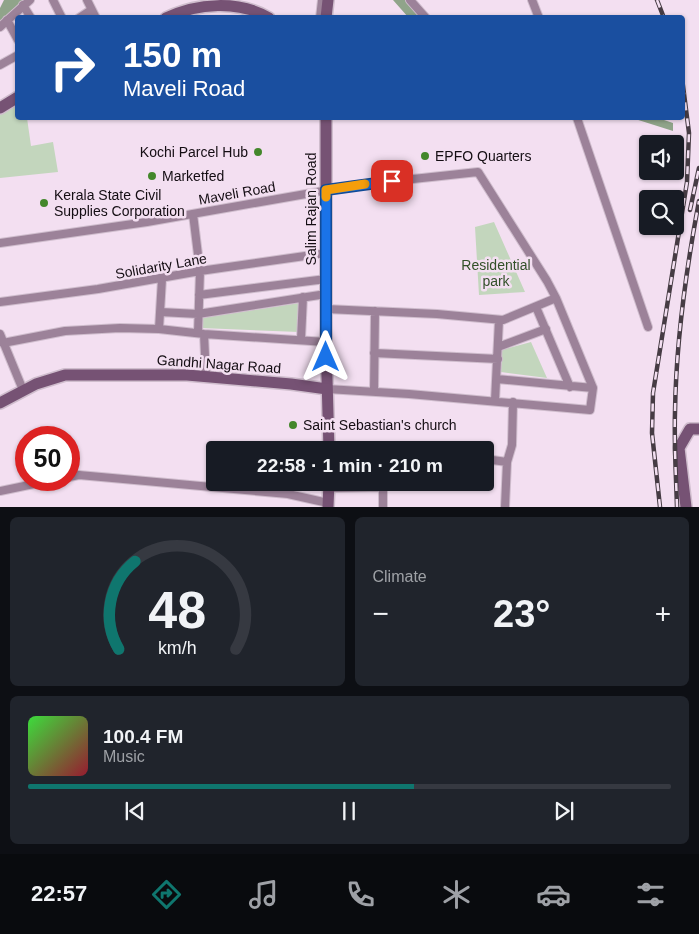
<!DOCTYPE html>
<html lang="en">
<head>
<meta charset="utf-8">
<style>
	body { margin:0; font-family:Arial,sans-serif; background:#20242c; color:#f1f3f6; height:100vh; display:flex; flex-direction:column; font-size:19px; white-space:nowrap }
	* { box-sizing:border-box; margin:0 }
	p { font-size:16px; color:#9ea1a6 }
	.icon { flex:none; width:28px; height:28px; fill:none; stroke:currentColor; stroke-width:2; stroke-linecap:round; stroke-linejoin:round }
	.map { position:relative; height:507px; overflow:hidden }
	.drawer { display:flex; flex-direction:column; gap:10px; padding:10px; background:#0d0f14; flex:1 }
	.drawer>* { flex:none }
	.banner { position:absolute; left:15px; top:15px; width:670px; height:105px; border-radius:5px; box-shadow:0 1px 4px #0004; background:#1a4fa0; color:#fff; overflow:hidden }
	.buttons { position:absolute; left:639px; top:135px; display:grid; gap:10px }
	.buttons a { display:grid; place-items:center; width:45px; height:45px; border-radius:5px; background:#171b24; box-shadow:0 1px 4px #0004; font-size:25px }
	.speed { position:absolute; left:15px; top:426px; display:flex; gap:10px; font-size:25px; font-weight:700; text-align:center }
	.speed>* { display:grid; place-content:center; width:65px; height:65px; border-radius:50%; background:#171b24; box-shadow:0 1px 4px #0004; line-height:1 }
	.speed .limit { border:8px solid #d22; background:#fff; color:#111 }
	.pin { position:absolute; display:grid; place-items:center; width:42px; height:42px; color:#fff; margin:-21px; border-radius:10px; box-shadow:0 2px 8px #0006 }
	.me { position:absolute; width:55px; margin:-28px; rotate:0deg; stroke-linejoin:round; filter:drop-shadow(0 0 4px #0008) }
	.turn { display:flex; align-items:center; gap:18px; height:105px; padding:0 25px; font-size:22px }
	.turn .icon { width:65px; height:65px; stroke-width:2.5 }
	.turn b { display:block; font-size:35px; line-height:42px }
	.big { font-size:38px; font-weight:600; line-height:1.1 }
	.drawer .tile { flex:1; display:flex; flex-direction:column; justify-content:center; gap:8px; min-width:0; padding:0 18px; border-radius:8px; background:#20242c }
	.drawer .dial { align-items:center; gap:0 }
	.dial svg { height:130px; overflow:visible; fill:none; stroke:#363941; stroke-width:7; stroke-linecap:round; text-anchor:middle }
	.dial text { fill:#f1f3f6; stroke:none }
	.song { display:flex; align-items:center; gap:15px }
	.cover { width:60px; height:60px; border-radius:8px; background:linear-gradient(135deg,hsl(120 70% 55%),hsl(350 70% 35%)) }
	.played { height:5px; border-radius:2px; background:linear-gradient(90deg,#0f766e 60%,#363941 60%) }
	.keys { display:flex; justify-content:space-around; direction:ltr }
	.heat { display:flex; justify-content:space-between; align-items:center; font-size:28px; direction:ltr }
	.drawer .tiles { flex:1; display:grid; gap:10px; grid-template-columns:1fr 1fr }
	.tile:last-child { grid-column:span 2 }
	.trip { position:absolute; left:206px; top:441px; width:288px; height:50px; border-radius:5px; background:#171b24; box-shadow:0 1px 4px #0004; font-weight:600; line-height:50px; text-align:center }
	.dock { display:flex; height:80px; justify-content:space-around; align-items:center; background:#090b0e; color:#9ea1a6 }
	.dock .icon { width:35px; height:35px }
	.dock .current { color:#0f766e }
	.dock b { font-size:22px; color:#f1f3f6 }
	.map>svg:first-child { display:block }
	.green { fill:#c3d6bd }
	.water { fill:#90a48a }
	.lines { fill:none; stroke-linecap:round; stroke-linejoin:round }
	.street-casing { stroke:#cfbdcd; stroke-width:10 }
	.secondary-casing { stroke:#cfbdcd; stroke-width:14 }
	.street { stroke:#9c8299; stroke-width:8 }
	.secondary { stroke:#765274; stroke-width:11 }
	.rail-casing { stroke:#463c44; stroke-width:4.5 }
	.rail { stroke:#f3dff1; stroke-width:2.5; stroke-dasharray:8; stroke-linecap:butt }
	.route-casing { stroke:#114b97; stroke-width:12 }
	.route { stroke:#1a73e8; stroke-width:9 }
	.slow { stroke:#f59e0b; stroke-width:9 }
	.poi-dot { fill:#43872b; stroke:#f3dff1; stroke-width:2 }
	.labels { text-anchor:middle; stroke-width:5; stroke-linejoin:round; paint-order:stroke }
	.poi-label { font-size:14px; fill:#140d13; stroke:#f3dff1; text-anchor:start }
	.street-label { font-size:14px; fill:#140d13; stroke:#f3dff1 }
	.park-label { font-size:14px; fill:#325029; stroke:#f3dff1 }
</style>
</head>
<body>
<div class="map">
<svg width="699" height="507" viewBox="0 0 699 507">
	<rect width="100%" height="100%" fill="#f3dff1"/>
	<path class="green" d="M17,104l1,14h9l4,28 22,-4 5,30 -58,6v-63z
		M494,222l31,70 -46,3 -4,-68z
		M299,303v29l-98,-4v-10z
		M531,342l16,36 -46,-6v-22z"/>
	<path class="water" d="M4,0h24l-28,26v-18z
		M393,0h12l16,17h-13z
		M632,118h26l15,5v8z"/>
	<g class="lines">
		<g class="street-casing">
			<path id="street" d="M53,0l9,18
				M87,0l9,18
				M410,0l16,18
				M532,0l7,18
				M23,5l8,13
				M79,18l12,-8
				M320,18l2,-18
				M7,20l11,20
				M0,27l30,-27
				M0,65l18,-10
				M577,118l71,209
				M193,214l7,57 -2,62
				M0,243l147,-21 210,-37 121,-13 69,109 9,17 37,90 -3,22 -181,-16 -82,-5
				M199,295l127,-16
				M0,302l98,-13 102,-18 126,-18
				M536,307l34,80
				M326,309l111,5 66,6 53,-22
				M160,312l38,2 128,-20
				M159,329l3,-50
				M0,334l23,56
				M204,334l2,43
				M301,339l2,-42
				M3,343l62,-12 55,-3 39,1 45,5 122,8
				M498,347l48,-18
				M374,353l124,6
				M497,379l96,9
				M374,392l1,-81
				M495,401l4,-81
				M485,459l22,3
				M69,477l10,-2 209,19 40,9
				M383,484v23
				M329,488l54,-1
				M0,491l53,-11
				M505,507l2,-45 5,-17 1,-43"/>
		</g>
		<g class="secondary-casing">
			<path id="secondary" d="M166,18c31,-15 73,-18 103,0
				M326,18l2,-18
				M0,108l18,-11
				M326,118v224l3,108
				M0,403l36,-19 29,-9h122l104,9 36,5
				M328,507l1,-25
				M686,507l-7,-59 11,-19h9"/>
		</g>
		<use href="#street" class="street"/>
		<use href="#secondary" class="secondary"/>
		<g class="rail-casing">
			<path id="rail" d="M657,0l7,18
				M690,210l9,-42
				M660,507l-8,-74 1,-40 34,-211 2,-49 -7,-55
				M677,507c-1,-32 -3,-64 -2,-95 1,-71 11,-142 24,-211"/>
		</g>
		<use href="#rail" class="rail"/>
	</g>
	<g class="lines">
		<g class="route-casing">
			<path id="route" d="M326,357v-167l66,-9"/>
		</g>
		<use href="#route" class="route"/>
		<path class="slow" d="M326,197v-7l39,-6"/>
	</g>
	<g class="poi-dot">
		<circle cx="258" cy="152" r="5"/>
		<circle cx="425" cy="156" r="5"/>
		<circle cx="152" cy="176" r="5"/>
		<circle cx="44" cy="203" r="5"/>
		<circle cx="293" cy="425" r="5"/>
	</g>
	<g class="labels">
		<g class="poi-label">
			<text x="248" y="157" text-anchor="end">Kochi Parcel Hub</text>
			<text x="435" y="161">EPFO Quarters</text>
			<text x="162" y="181">Marketfed</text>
			<text x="54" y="200">Kerala State Civil<tspan x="54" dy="16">Supplies Corporation</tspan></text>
			<text x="303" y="430">Saint Sebastian's church</text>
		</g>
		<g class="street-label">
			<text transform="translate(237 193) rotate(-10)" y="5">Maveli Road</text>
			<text transform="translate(311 209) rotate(-90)" y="5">Salim Rajan Road</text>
			<text transform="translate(161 266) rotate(-10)" y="5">Solidarity Lane</text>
			<text transform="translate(219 364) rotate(4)" y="5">Gandhi Nagar Road</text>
		</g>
		<g class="park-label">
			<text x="496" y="270">Residential<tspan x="496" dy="16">park</tspan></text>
		</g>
	</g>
</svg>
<div class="buttons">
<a><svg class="icon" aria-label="sound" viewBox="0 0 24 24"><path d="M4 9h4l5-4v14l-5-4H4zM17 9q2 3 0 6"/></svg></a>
<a><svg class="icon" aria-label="search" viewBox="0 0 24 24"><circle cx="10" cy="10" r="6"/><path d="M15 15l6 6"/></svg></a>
</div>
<div class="speed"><div class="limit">50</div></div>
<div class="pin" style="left:392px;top:181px;background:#d93025"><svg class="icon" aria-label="arrive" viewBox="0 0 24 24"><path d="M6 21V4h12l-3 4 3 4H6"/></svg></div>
<svg class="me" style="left:326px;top:357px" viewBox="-20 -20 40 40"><path d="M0-17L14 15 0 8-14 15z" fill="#1a73e8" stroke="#fff" stroke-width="4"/></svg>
<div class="trip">22:58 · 1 min · 210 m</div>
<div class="banner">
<div class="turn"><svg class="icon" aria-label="right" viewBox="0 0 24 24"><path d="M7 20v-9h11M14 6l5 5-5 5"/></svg><div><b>150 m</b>Maveli Road</div></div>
</div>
</div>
<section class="drawer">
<div class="tiles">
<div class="tile dial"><svg viewBox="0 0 100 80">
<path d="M14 69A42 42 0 1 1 86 69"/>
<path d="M14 69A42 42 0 0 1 24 15" stroke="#0f766e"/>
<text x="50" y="56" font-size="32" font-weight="700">48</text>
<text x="50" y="72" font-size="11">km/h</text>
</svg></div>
<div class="tile"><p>Climate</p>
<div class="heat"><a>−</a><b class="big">23°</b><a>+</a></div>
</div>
<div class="tile">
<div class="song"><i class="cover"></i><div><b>100.4 FM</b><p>Music</p></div></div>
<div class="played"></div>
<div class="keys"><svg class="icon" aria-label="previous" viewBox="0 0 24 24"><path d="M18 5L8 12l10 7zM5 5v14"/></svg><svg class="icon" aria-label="pause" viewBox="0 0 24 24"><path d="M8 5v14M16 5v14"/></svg><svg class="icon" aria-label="next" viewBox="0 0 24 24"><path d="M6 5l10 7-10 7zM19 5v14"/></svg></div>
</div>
</div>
</section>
<nav class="dock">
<b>22:57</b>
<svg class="icon current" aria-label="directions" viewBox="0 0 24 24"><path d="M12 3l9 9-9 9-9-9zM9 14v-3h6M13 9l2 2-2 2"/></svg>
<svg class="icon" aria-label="music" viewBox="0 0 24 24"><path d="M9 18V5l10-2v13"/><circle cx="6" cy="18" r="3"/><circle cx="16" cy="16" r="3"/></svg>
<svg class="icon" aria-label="phone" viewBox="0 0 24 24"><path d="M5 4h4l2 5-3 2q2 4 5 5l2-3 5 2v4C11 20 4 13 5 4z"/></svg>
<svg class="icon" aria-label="climate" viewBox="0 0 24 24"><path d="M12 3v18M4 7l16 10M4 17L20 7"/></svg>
<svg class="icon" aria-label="car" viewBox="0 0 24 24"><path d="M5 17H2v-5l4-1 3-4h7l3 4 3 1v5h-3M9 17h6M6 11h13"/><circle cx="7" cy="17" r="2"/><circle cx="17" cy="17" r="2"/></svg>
<svg class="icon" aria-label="filters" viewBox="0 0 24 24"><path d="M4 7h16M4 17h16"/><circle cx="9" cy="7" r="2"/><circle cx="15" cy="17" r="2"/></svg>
</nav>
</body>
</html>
